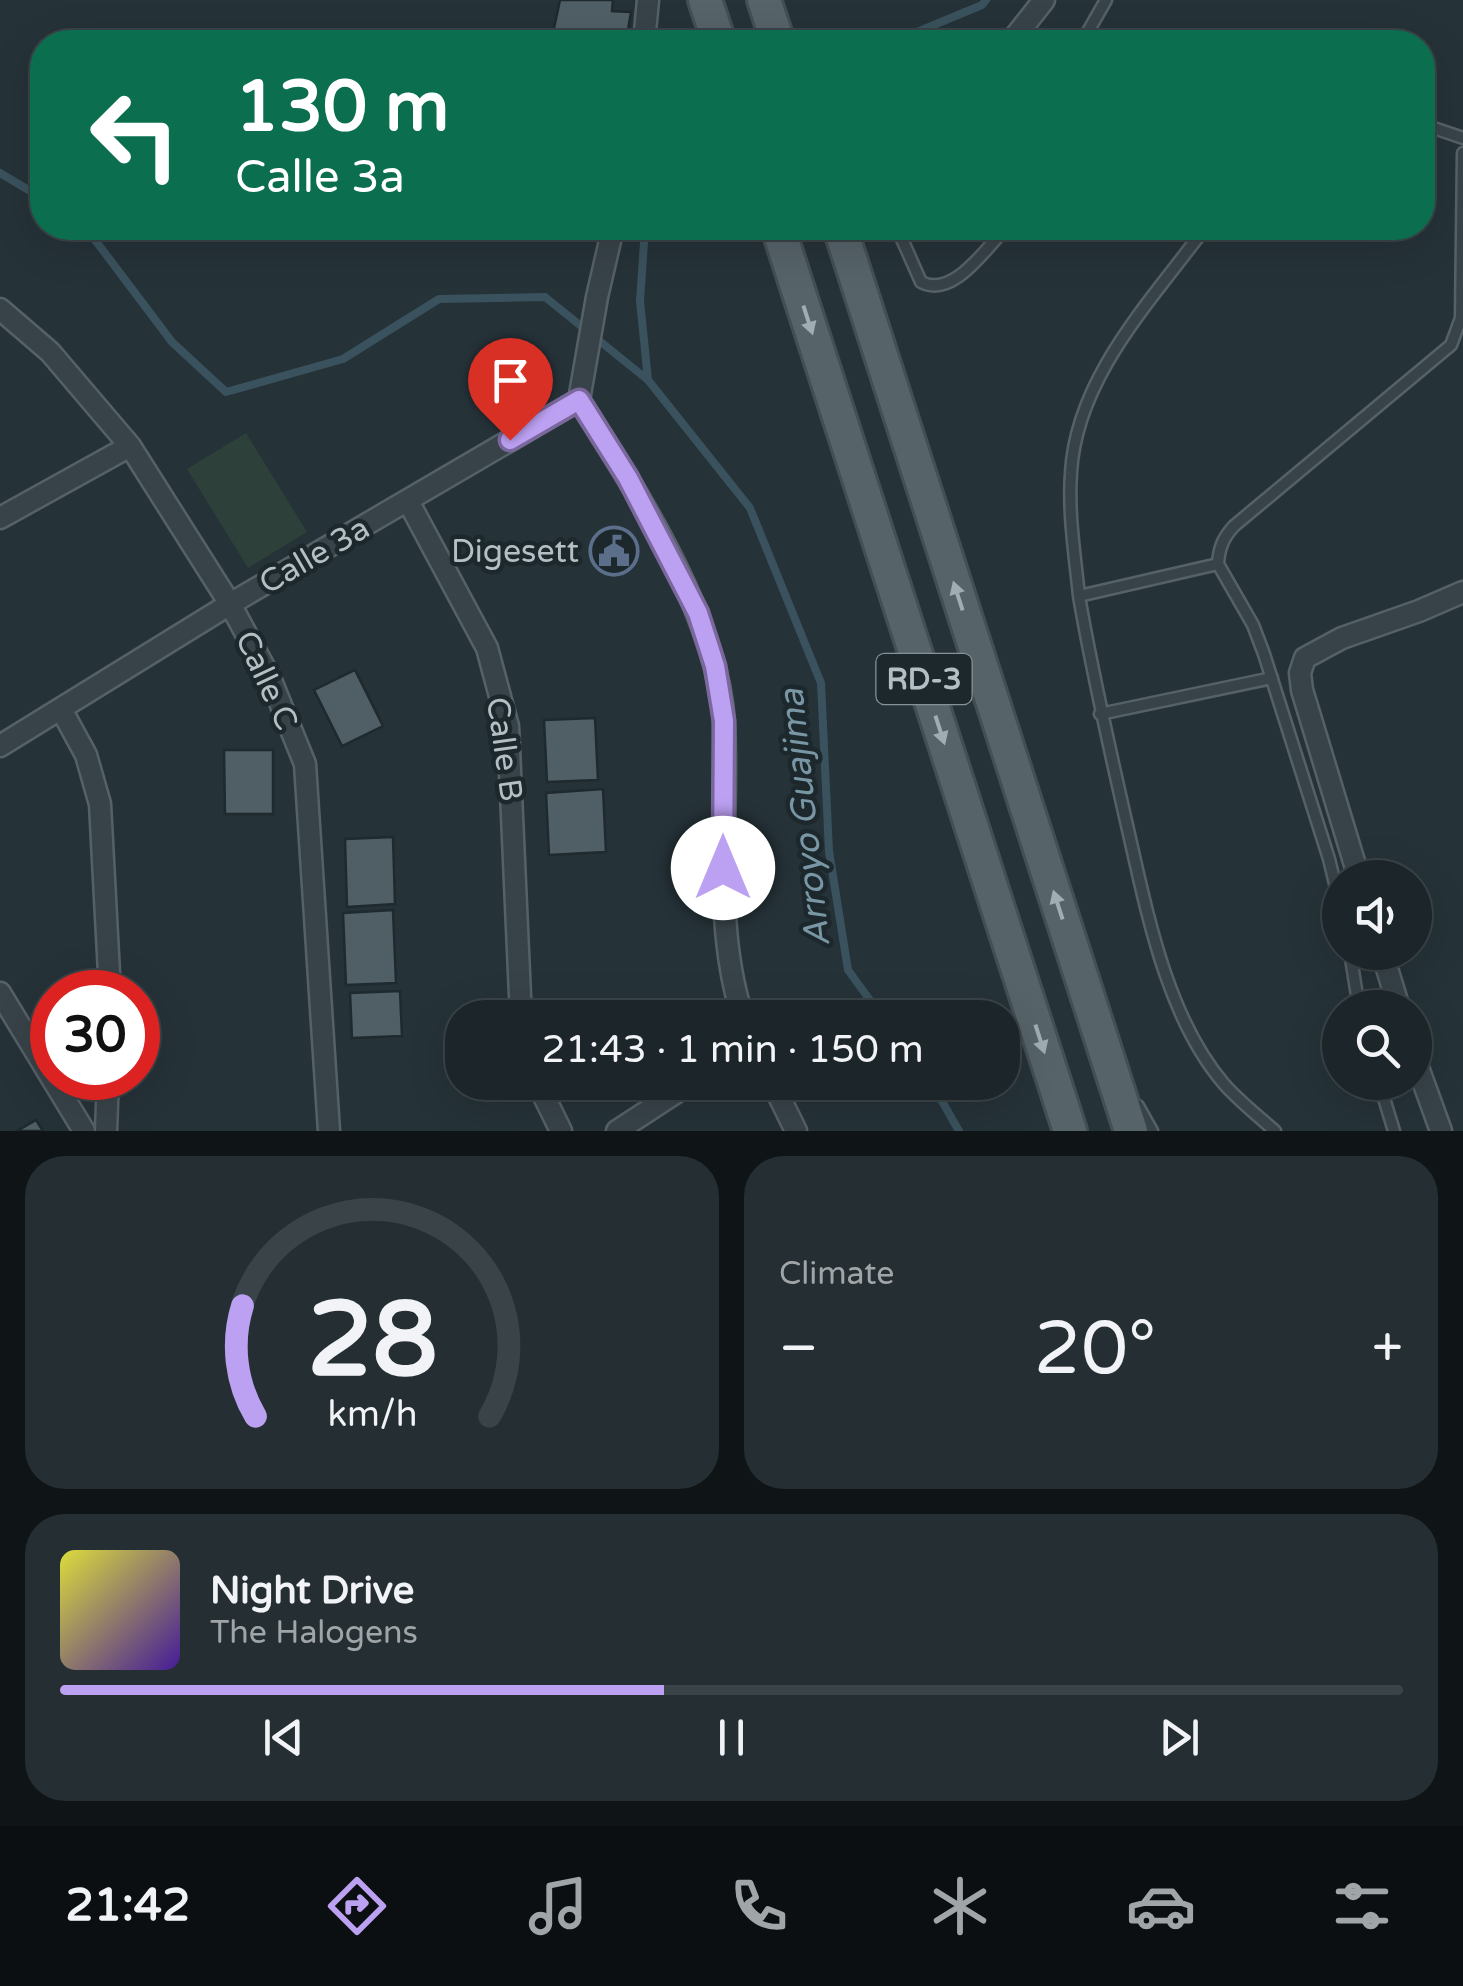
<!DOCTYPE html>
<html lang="en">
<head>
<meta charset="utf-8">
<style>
	body { margin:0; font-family:"Varela Round",sans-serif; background:#252e32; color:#f1f3f6; height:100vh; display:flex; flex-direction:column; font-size:38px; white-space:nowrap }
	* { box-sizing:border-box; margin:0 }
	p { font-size:32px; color:#a0a5a8 }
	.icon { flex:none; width:55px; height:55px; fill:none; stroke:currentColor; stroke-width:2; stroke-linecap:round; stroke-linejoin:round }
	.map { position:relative; height:1131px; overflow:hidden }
	.details { display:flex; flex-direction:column; gap:25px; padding:25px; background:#0f1517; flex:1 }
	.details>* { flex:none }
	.banner { position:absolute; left:30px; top:30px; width:1405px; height:210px; border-radius:40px; box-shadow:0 10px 40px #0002,0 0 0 2px #3a4347; background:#0b6e4f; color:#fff; overflow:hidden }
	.tools { position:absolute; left:1322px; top:860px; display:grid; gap:20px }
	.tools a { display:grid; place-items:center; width:110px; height:110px; border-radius:50%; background:#1c262a; box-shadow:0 10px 40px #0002,0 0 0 2px #3a4347; font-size:50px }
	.speed { position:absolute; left:30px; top:970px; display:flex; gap:20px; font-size:50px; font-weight:700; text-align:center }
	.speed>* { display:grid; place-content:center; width:130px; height:130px; border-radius:50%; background:#1c262a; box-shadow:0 10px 40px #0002,0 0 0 2px #3a4347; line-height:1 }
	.speed .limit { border:15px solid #d22; background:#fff; color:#111 }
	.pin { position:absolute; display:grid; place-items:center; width:85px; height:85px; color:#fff; margin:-102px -42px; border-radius:50% 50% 50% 0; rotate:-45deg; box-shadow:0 0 10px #0007 }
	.pin .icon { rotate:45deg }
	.me { position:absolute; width:110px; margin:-55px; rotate:0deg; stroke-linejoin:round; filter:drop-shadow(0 0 8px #0008) }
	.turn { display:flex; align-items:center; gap:35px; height:210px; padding:0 40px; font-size:45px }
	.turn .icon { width:130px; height:130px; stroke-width:2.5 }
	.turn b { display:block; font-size:70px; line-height:85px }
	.big { font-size:75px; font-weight:600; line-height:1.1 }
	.details .widget { flex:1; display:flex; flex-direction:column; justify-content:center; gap:15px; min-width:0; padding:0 35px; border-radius:40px; background:#252e32 }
	.details .dial { align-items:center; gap:0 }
	.dial svg { height:260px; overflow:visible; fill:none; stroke:#3a4347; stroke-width:7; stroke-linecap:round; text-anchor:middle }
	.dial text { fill:#f1f3f6; stroke:none }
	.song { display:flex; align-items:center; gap:30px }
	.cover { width:120px; height:120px; border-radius:15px; background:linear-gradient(135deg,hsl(60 70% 55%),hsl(260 70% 35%)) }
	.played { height:10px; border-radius:5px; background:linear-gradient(90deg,#bca0f2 45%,#3a4347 45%) }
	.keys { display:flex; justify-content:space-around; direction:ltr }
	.heat { display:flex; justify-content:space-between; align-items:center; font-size:55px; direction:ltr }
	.details .tiles { flex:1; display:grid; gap:25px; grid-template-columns:1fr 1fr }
	.widget:last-child { grid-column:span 2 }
	.trip { position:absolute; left:445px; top:1000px; width:575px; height:100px; border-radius:40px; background:#1c262a; box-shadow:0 10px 40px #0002,0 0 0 2px #3a4347; font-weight:600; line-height:100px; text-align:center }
	.menu { display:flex; height:160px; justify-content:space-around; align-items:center; background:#0b0f11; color:#a0a5a8 }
	.menu .icon { width:70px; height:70px }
	.menu .active { color:#bca0f2 }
	.menu b { font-size:45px; color:#f1f3f6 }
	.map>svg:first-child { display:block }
	.green { fill:#2d403a }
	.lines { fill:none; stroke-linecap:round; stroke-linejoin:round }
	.stream { stroke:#3a525d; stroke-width:8 }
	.building { fill:#505f66; stroke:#1f2a2f; stroke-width:2.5 }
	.service-casing { stroke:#566167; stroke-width:15 }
	.minor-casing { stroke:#566167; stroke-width:25 }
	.primary-casing { stroke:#444f55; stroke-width:38 }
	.service { stroke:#384349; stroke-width:10 }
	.minor { stroke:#384349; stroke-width:20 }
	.primary { stroke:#566369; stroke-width:32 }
	.oneway { fill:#a0adb2 }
	.route-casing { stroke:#7a689d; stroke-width:25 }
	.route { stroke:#bca0f2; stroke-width:18 }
	.labels { text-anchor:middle; stroke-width:9; stroke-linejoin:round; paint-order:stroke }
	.shield { fill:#1d282d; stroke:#869297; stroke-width:2.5 }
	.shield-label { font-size:30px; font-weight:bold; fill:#b3bfc4 }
	.poi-label { font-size:32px; fill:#b3bfc4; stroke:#1d282d; text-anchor:end }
	.street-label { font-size:32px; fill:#b3bfc4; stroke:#1d282d }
	.water-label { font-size:35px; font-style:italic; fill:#7896a4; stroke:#1d282d }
</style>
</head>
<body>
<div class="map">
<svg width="1463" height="1131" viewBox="0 0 1463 1131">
	<rect width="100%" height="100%" fill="#253238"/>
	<path class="green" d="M246,433l61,99 -59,36 -61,-99z"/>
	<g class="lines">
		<path class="stream" d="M893,42l89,-37 4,-5
			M0,173l42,25
			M86,228l86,114 54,50 117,-33 96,-60 106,-2 103,83 102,128 71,175 8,168 19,119 35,48
			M645,228l-5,73 8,79
			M931,1082l28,49"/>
	</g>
	<path class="building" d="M560,0h53l-1,11 19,1 -5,30h-75z
		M355,670l28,56 -41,20 -28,-56z
		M595,718l3,62 -51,2 -3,-62z
		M224,750h49v64h-48z
		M603,789l3,63 -57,3 -3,-62z
		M393,837l2,67 -48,3 -2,-68z
		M393,910l3,73 -50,2 -3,-72z
		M400,991l2,45 -50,2 -2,-45z
		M36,1120l7,11h-26z"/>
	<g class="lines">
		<g class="service-casing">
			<path id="service" d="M1082,42l24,-42
				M1422,124l41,14
				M897,228l24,54c32,17 65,-34 85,-54
				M1218,564l-139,32c13,76 30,150 47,225 20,86 39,194 98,263 15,17 34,32 51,47
				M1079,596c-4,-40 -11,-83 -8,-123 5,-95 80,-172 134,-245
				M1100,714l172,-36
				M1340,904l-11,-45 -65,-205 -11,-29 -35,-61c1,-16 5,-26 16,-38l217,-181 10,-27 2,-165
				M1350,952l9,56
				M1379,1082l15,49
				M1138,1106l14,25"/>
		</g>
		<g class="minor-casing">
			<path id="minor" d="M644,42l4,-42
				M1011,42l33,-42
				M0,309l50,43 80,94 100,158 40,74 35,86 24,367
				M579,400c56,89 139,216 145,323 5,97 -12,201 19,295
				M579,400l18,-103 16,-69
				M408,501l79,147 21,78 13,292
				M0,518l130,-72
				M61,709l25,46 14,49 10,188
				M0,746l230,-142 349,-204
				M1359,878l-57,-188 -2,-17 5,-15 37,-20 77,-27 44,-19
				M1382,952l17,56
				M0,993l84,138
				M1415,1059l26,72
				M537,1082l24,49
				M772,1082l24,49
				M106,1131l2,-53
				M617,1131l75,-49"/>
		</g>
		<g class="primary-casing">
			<path id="primary" d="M705,0l14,42
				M764,0l14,42
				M778,228l292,903
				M840,228l291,903"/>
		</g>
		<use href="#service" class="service"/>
		<use href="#minor" class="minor"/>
		<use href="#primary" class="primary"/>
	</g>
	<defs><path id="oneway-solid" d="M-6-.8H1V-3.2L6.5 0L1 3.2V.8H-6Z" transform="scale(2.5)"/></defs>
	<g class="oneway">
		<use href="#oneway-solid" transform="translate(808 320) rotate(72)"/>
		<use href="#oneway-solid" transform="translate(958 596) rotate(-108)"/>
		<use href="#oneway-solid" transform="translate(940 730) rotate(72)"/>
		<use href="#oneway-solid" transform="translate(1058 905) rotate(-108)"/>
		<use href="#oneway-solid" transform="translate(1040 1039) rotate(72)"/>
	</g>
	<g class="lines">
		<g class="route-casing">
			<path id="route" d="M510,440l69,-40 49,78 70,135 17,53 9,55 -1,147"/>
		</g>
		<use href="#route" class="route"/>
	</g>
	<defs>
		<g id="civic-ring" transform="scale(2.5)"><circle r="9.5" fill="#1d282d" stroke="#5c6f8a" stroke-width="1.5"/><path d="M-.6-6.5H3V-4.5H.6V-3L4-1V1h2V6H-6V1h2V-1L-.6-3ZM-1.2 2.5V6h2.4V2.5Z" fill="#5c6f8a"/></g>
	</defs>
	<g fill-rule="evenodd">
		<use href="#civic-ring" x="614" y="551"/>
	</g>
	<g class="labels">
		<rect class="shield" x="876.5" y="654" width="95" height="50" rx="8"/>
		<g class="shield-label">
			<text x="924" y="689">RD-3</text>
		</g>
		<g class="poi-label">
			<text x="579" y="562">Digesett</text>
		</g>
		<g class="street-label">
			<text transform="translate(314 555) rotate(-30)" y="11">Calle 3a</text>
			<text transform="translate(267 680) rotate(65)" y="11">Calle C</text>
			<text transform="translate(505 749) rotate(82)" y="11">Calle B</text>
		</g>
		<g class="water-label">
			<text transform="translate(804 818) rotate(-96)" y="12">Arroyo Guajima</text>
		</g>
	</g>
</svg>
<div class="tools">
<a><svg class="icon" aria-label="sound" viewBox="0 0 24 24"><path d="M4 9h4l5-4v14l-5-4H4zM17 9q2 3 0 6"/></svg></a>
<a><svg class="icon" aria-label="search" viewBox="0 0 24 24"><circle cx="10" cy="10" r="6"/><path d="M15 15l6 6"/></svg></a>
</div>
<div class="speed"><div class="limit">30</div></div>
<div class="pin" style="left:510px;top:440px;background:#d93025"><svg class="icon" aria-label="arrive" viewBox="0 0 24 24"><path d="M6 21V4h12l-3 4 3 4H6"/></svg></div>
<svg class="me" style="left:723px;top:868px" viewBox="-20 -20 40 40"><circle r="19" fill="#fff"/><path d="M0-13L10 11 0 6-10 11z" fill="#bca0f2"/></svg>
<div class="trip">21:43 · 1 min · 150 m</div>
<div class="banner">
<div class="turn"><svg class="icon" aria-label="left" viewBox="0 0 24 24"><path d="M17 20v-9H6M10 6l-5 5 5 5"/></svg><div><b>130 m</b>Calle 3a</div></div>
</div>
</div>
<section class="details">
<div class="tiles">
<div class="widget dial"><svg viewBox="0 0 100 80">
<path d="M14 69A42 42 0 1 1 86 69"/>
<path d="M14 69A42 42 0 0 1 10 35" stroke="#bca0f2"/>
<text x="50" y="56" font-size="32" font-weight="700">28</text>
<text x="50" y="72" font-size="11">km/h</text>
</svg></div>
<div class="widget"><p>Climate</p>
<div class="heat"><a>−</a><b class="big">20°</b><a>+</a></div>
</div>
<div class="widget">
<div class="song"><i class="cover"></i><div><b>Night Drive</b><p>The Halogens</p></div></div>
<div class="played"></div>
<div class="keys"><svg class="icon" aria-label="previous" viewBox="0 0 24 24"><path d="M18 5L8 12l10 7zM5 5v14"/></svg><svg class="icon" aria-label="pause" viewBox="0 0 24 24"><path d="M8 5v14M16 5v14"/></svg><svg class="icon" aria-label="next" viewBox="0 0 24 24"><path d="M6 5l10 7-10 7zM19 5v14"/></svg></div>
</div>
</div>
</section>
<nav class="menu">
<b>21:42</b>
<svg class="icon active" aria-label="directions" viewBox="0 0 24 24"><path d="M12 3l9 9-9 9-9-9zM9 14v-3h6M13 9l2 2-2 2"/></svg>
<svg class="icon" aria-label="music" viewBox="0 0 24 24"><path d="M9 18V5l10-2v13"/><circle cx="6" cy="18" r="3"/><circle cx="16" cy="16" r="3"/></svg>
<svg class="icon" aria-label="phone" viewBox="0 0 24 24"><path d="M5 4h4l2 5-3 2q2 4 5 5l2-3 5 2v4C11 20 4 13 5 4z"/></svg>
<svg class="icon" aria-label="climate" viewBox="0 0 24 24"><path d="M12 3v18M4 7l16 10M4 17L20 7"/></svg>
<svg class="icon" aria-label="car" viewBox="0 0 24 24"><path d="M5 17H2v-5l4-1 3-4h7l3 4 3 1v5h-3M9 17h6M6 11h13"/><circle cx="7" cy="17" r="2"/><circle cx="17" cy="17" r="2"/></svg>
<svg class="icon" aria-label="filters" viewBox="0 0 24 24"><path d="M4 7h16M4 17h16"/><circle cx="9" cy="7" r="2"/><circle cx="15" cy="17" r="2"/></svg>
</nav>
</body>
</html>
